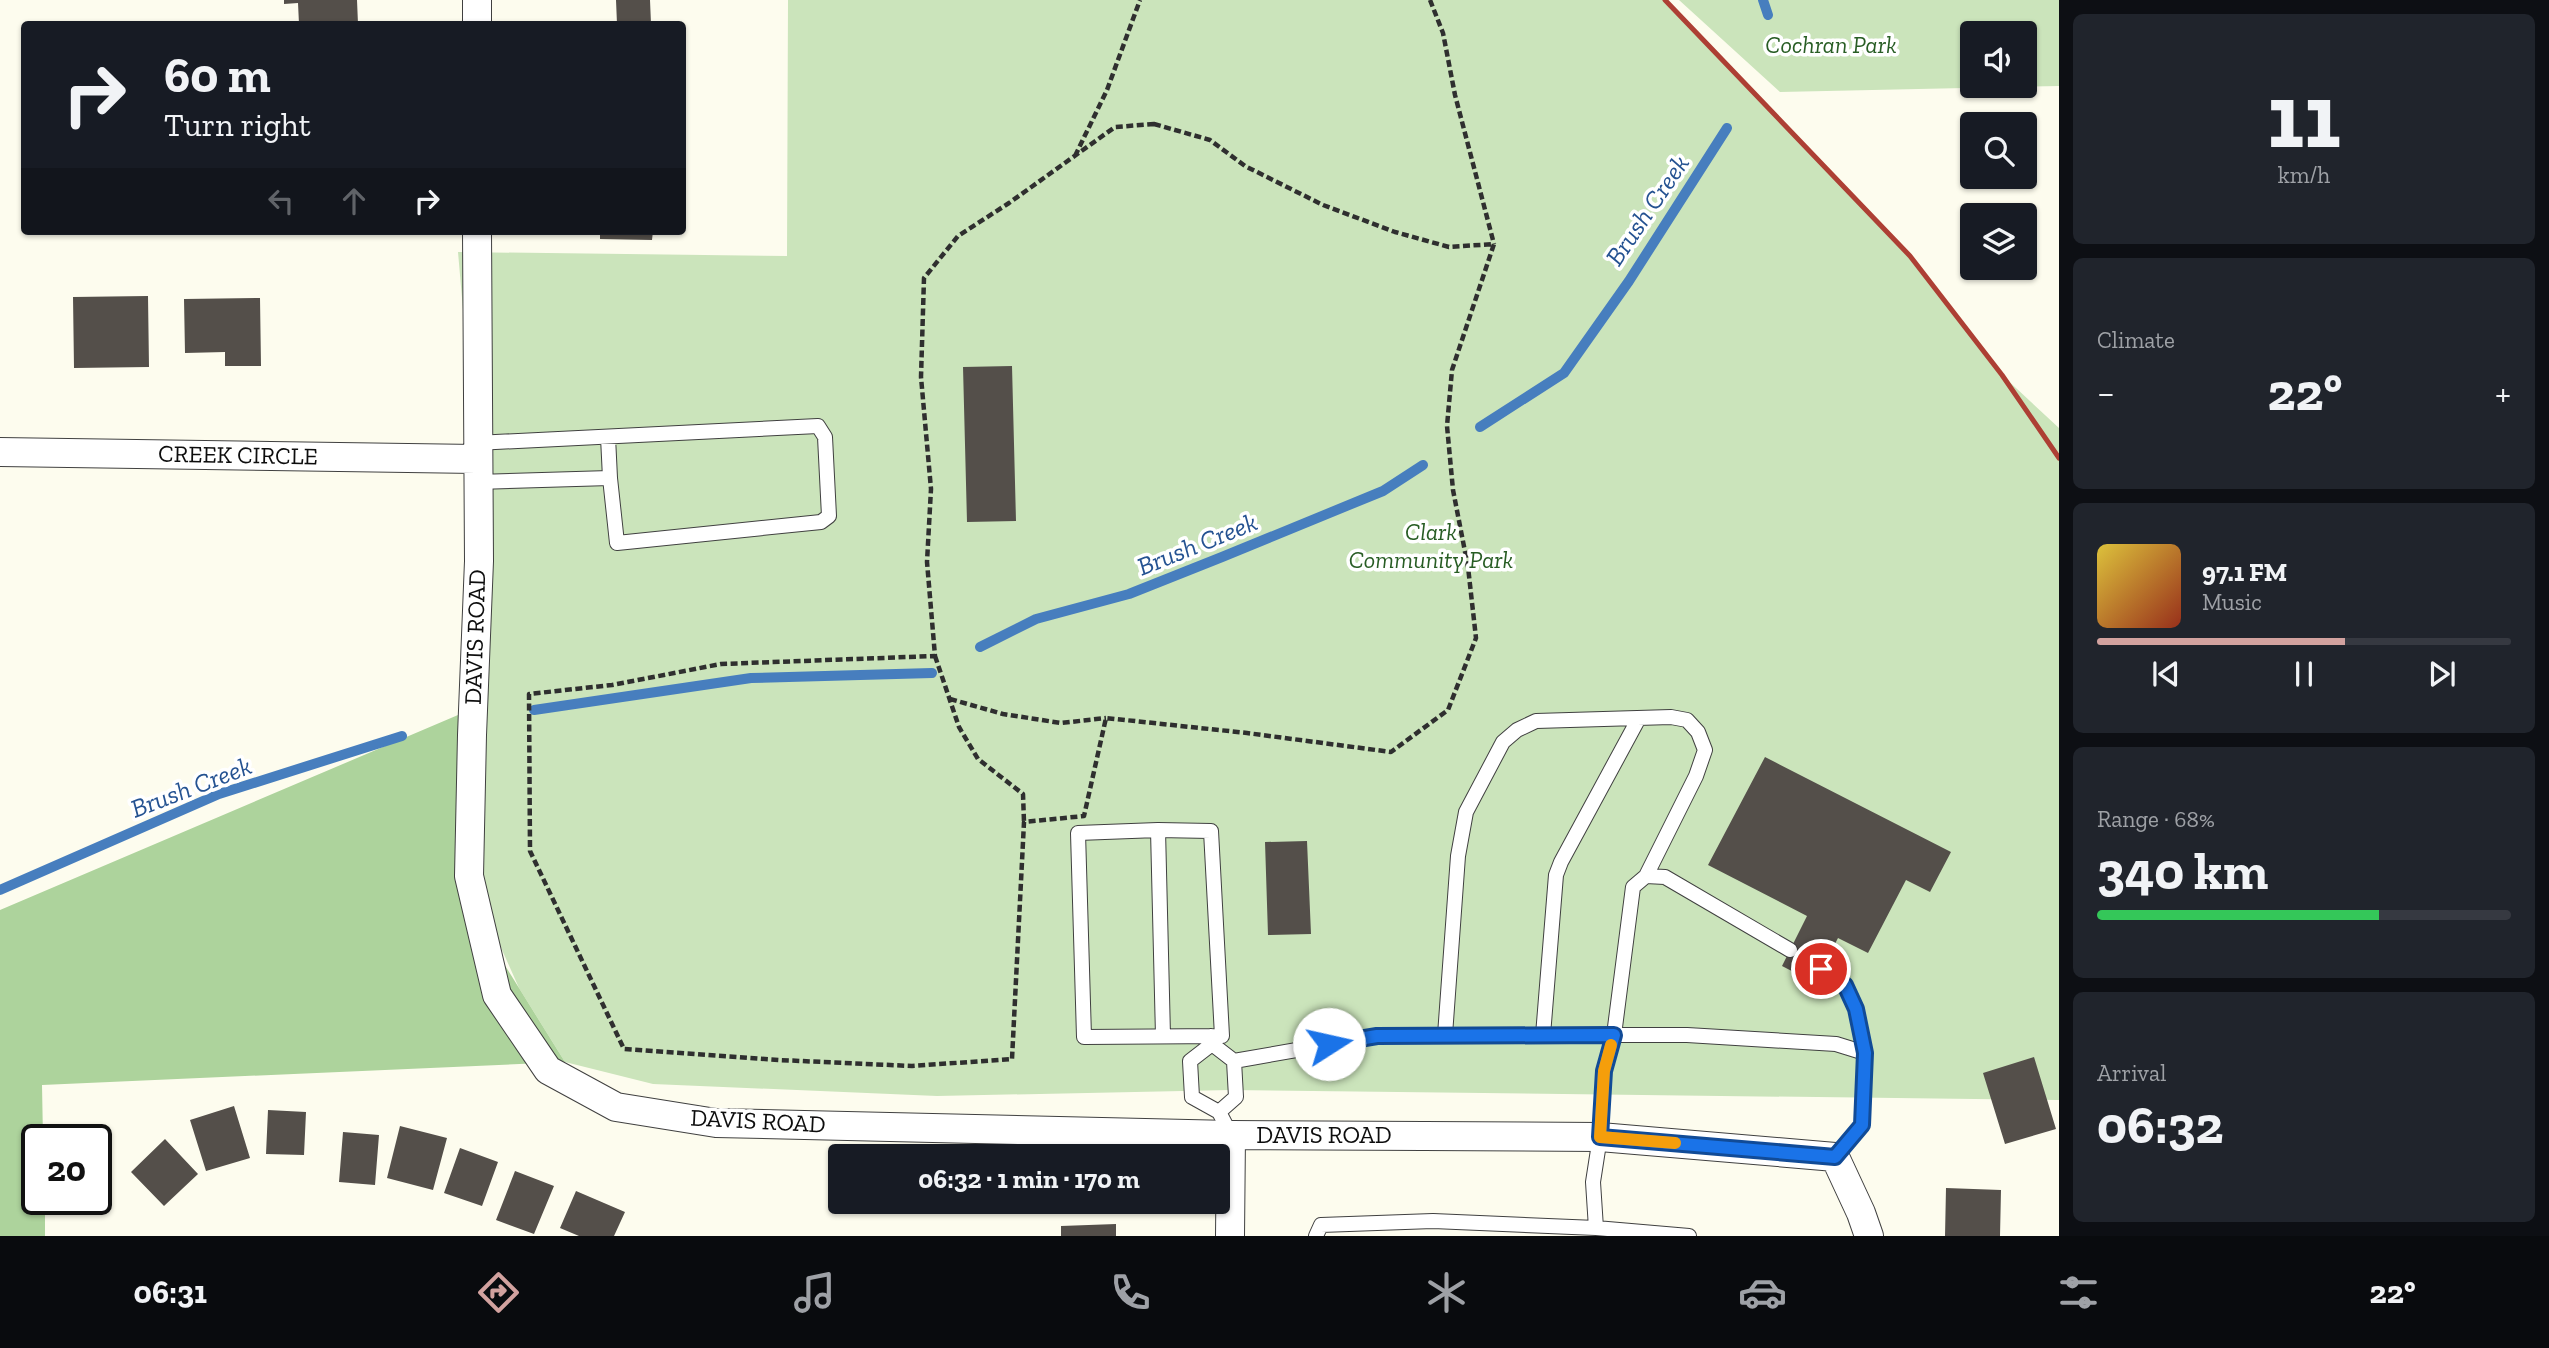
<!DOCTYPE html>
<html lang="en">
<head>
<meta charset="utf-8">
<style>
	body { margin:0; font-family:"Zilla Slab",serif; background:#20242c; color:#f1f3f6; height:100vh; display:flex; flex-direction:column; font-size:26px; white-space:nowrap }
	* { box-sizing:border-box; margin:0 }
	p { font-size:23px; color:#9ea1a6 }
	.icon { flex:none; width:38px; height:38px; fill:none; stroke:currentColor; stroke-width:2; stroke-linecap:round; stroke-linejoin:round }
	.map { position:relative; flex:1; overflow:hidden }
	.panel { display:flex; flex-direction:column; gap:14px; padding:14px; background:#0d0f14; width:490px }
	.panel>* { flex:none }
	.top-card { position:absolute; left:21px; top:21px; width:665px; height:214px; border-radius:7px; box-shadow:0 2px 5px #0004; background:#171b24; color:#f1f3f6; overflow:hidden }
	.controls { position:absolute; left:1960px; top:21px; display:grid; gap:14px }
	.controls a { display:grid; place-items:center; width:77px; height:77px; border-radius:7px; background:#171b24; box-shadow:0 2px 5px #0004; font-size:35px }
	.speed { position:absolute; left:21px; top:1124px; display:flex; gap:14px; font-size:35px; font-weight:700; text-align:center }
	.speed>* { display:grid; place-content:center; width:91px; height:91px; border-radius:50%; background:#171b24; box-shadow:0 2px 5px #0004; line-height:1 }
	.speed .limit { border:4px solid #111; border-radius:10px; background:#fff; color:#111 }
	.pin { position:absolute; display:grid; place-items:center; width:60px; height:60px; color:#fff; margin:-30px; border:4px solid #fff; border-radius:50%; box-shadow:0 2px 7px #0007 }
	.me { position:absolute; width:77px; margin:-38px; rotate:80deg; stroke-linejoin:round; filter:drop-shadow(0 0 5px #0008) }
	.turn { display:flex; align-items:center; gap:24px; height:147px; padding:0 28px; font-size:32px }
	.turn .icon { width:91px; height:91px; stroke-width:2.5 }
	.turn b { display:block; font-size:49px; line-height:60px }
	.lanes { display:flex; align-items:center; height:66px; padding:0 28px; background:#0003; justify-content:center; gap:35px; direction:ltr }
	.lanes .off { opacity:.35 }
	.big { font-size:52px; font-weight:800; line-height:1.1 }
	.panel .widget { flex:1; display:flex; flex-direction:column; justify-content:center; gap:10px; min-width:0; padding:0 24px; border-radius:10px; background:#20242c }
	.panel .dial { align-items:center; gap:0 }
	.dial b { font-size:91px; line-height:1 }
	.song { display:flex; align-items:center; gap:21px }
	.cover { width:84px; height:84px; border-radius:10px; background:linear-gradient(135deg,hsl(50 70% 55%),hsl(10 70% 35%)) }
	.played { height:7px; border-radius:4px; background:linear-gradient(90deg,#d2a29f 60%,#363941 60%) }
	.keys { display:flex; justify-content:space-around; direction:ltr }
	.heat { display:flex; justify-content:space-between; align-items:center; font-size:38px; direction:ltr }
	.charge { height:10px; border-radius:5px; background:linear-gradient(90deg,#34c759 68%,#363941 0) }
	.trip { position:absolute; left:828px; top:1144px; width:402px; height:70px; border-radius:7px; background:#171b24; box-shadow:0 2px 5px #0004; font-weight:800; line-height:70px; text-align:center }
	.dock { display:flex; height:112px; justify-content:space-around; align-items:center; background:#090b0e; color:#9ea1a6 }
	.dock .icon { width:49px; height:49px }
	.dock .current { color:#d2a29f }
	.dock b { font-size:32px; color:#f1f3f6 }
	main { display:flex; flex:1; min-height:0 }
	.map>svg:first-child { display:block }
	.green { fill:#cbe4bb; fill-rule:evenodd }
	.forest { fill:#add39c }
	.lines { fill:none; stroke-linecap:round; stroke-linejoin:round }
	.stream { stroke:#477ebe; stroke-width:10 }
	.building { fill:#544f4a }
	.service-casing { stroke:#404040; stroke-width:16 }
	.minor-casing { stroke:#404040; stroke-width:30 }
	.path { stroke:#2f2f2f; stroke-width:4.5; stroke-dasharray:7 3.5; stroke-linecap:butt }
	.service { stroke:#fff; stroke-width:14 }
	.minor { stroke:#fff; stroke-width:28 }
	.rail { stroke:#ad3f34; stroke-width:5 }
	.route-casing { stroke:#114b97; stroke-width:18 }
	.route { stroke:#1a73e8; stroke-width:12 }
	.slow { stroke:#f59e0b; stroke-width:12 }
	.labels { text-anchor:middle; stroke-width:7; stroke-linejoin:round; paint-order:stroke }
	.park-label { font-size:24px; font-style:italic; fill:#285d24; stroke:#fff }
	.street-label { font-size:24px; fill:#0d0d0d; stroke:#fff }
	.water-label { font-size:26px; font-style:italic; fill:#245291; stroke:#fff }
</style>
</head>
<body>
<main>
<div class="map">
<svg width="2059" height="1236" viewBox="0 0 2059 1236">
	<rect width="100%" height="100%" fill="#fdfcee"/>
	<path class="green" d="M788,0h877l245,256 92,119 57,53v672l-829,-10 -293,6 -284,-12 -88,-22 -46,-74 -50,-112 7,-417 -18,-207 329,4z
		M1679,0h380v86l-279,6zM1972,33h53v53h-53z"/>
	<path class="forest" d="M458,715v175l107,172 -523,23 1,54h-6v60h8v37h-45v-326z"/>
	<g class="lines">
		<path class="stream" d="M1763,0l5,15
			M1480,427l84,-54 65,-92 98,-153
			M980,647l56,-28 93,-25 93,-37 161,-66 40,-26
			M534,710l217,-32 181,-5
			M0,890l219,-96 183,-58"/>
	</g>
	<path class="building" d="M284,0h73l1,24h-59l-1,-21 -14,1z
		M616,0h34l1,24h-34z
		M600,231h53l-1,9 -52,-1z
		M148,296l1,71 -75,1 -1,-71z
		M260,298l1,68h-36v-14l-40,1 -1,-54z
		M1012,366l4,155 -49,1 -4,-155z
		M1765,757l186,95 -21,40 -24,-12 -38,73 -30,-15 -23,45 -33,-17 25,-50 -99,-51z
		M1307,841l4,93 -43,1 -3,-93z
		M2034,1057l22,72 -51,15 -22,-71z
		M234,1106l16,52 -44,13 -16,-51z
		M268,1110l38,2 -2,43 -38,-1z
		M400,1126l47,12 -14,52 -46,-12z
		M343,1132l36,3 -4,50 -36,-3z
		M165,1139l33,35 -34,32 -33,-34z
		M460,1148l38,14 -16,44 -38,-13z
		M515,1171l39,15 -20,48 -38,-14z
		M1946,1188l55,2 -1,46h-55z
		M576,1191l49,21 -11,24h-35l-19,-8z
		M1116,1224v12h-55v-10z"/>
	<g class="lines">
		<g class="service-casing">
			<path id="service" d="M608,437l2,41
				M476,443l342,-17 7,11 4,79 -8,6 -204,21 -7,-65 -133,4
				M1158,830l53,1 11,205 -138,1 -6,-204z
				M1158,830l5,206
				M1821,969l24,17 11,23 9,44
				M1445,1035l13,-179 8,-44 37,-70 14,-12 19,-9 135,-4 16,3 11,12 7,18 -9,26 -50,100
				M1543,1035l13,-160 5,-13 78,-144
				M1211,1036l1,8 22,17 143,-25 237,-1 19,-148 13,-11 19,1 125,73
				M1212,1044l-22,17 2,36 27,15 12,23
				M1219,1112l17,-15 -2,-36
				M1316,1236l5,-11 112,-4 163,7
				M1689,1236l-93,-8 -3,-46 7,-45 4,-66 10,-36h73l149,9 29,9 -3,72 -27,32"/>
		</g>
		<g class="minor-casing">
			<path id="minor" d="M477,24v-24
				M477,231l2,330 -7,174 -3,141 28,119 51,75 68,37 100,16 515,12 369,2 235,20 26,56 8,23
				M0,452l476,7
				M1230,1236l1,-101"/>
		</g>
		<path class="path" d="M1430,0l13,33 12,62 39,149
			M1154,124l56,16 35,26 78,39 72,27 54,15 45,-3 -42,126 -5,56 6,64 15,77 8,71 -28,72 -57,42 -144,-19 -141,-15 -22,98 -60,6 -12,237 -100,7 -133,-6 -155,-11 -94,-198 -1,-157 83,-9 109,-21 214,-8 -8,-94 4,-73 -10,-112 3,-99 34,-42 51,-33 106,-76z
			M1075,156l32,-66 33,-90
			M935,656l24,71 19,32 45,35 1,28
			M950,699l53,15 58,9 45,-5"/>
		<use href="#service" class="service"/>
		<use href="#minor" class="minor"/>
		<path class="rail" d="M1665,0l245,256 92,119 57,83"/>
	</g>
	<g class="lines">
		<g class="route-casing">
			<path id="route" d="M1329,1044l48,-8 237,-1 -10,36 -4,66 235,20 27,-32 3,-72 -9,-44 -11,-24 -24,-16"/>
		</g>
		<use href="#route" class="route"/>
		<path class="slow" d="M1611,1045l-7,26 -4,66 75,6"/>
	</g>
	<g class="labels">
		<g class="park-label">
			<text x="1831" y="53">Cochran Park</text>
			<text x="1431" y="540">Clark<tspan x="1431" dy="28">Community Park</tspan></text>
		</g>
		<g class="street-label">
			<text transform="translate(238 455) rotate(1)" y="8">CREEK CIRCLE</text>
			<text transform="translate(475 637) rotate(-88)" y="8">DAVIS ROAD</text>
			<text transform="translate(758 1121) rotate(3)" y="8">DAVIS ROAD</text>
			<text x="1324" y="1143">DAVIS ROAD</text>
		</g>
		<g class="water-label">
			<text transform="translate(1647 210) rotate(-56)" y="9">Brush Creek</text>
			<text transform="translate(1197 544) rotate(-22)" y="9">Brush Creek</text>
			<text transform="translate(191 787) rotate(-21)" y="9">Brush Creek</text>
		</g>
	</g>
</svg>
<div class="controls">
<a><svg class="icon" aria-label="sound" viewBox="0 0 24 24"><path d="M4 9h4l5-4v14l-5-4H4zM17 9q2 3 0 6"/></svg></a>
<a><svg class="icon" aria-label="search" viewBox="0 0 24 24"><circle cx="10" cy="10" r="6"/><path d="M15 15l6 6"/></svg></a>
<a><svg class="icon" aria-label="layers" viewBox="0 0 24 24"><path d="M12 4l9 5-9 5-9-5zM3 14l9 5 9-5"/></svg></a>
</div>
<div class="speed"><div class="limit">20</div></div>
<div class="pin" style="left:1821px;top:969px;background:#d93025"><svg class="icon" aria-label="arrive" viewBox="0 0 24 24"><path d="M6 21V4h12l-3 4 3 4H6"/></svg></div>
<svg class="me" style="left:1329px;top:1044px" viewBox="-20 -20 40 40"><circle r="19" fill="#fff"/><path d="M0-13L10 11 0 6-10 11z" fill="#1a73e8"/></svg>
<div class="trip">06:32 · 1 min · 170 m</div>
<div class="top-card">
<div class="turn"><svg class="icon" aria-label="right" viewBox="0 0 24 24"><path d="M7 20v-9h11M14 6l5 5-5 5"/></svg><div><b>60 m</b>Turn right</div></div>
<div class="lanes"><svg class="icon off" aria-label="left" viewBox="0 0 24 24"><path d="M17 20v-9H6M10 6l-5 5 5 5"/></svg><svg class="icon off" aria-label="ahead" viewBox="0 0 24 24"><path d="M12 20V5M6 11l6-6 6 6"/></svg><svg class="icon" aria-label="right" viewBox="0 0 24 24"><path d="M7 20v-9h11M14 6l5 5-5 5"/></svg></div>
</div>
</div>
<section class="panel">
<div class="widget dial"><b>11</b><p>km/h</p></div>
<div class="widget"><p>Climate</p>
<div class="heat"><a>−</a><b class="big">22°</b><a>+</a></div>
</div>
<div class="widget">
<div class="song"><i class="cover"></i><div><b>97.1 FM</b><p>Music</p></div></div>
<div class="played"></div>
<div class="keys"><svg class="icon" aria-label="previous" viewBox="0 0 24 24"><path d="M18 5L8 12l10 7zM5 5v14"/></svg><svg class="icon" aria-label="pause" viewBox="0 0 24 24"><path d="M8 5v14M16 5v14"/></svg><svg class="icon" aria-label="next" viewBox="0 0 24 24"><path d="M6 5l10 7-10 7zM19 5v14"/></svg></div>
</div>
<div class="widget"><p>Range · 68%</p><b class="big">340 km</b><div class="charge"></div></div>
<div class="widget"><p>Arrival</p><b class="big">06:32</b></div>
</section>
</main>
<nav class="dock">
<b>06:31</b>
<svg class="icon current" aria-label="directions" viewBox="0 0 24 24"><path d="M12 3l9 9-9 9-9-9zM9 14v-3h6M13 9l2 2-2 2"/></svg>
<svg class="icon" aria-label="music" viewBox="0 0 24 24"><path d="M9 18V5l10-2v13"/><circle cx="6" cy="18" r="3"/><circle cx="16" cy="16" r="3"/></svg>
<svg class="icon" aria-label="phone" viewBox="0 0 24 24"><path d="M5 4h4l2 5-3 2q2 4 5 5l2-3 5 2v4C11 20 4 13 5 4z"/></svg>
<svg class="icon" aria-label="climate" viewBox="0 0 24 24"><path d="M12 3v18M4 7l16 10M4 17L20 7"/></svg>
<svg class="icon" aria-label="car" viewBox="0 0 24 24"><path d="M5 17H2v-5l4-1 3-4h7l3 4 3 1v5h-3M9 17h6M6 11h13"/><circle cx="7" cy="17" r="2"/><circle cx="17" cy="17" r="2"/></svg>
<svg class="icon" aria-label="filters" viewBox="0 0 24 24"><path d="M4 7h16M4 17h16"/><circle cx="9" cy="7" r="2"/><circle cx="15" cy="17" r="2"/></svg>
<b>22°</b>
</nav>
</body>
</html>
